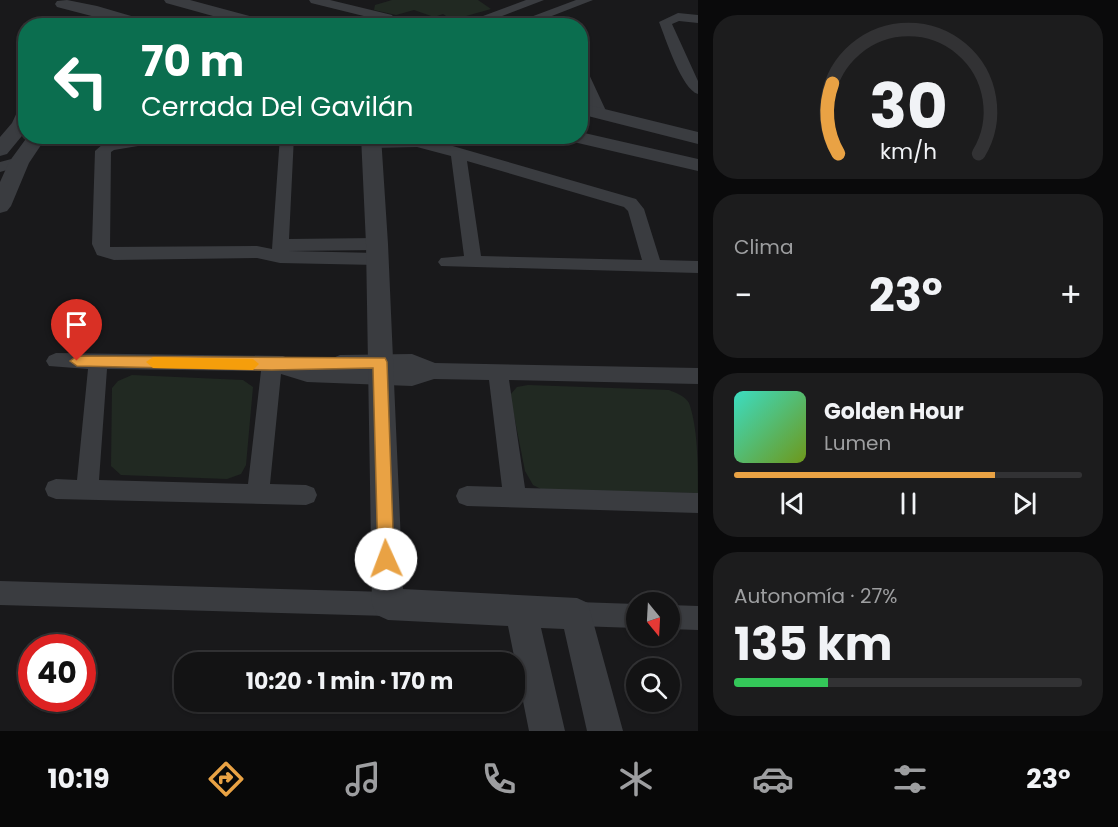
<!DOCTYPE html>
<html lang="es">
<head>
<meta charset="utf-8">
<style>
	body { margin:0; font-family:Poppins,sans-serif; background:#1c1c1d; color:#f1f3f6; height:100vh; display:flex; flex-direction:column; font-size:22px; white-space:nowrap }
	* { box-sizing:border-box; margin:0 }
	p { font-size:20px; color:#9d9ea0 }
	.icon { flex:none; width:33px; height:33px; fill:none; stroke:currentColor; stroke-width:2; stroke-linecap:round; stroke-linejoin:round }
	.map { position:relative; flex:1; overflow:hidden }
	.side { display:flex; flex-direction:column; gap:15px; padding:15px; background:#0a0a0b; width:420px }
	.side>* { flex:none }
	.hud { position:absolute; left:18px; top:18px; width:570px; height:126px; border-radius:24px; box-shadow:0 2px 4px #0004,0 0 0 2px #323234; background:#0b6e4f; color:#fff; overflow:hidden }
	.needle { width:39px; rotate:162deg }
	.controls { position:absolute; left:626px; top:592px; display:grid; gap:12px }
	.controls a { display:grid; place-items:center; width:54px; height:54px; border-radius:50%; background:#131314; box-shadow:0 2px 4px #0004,0 0 0 2px #323234; font-size:30px }
	.speed { position:absolute; left:18px; top:634px; display:flex; gap:12px; font-size:30px; font-weight:700; text-align:center }
	.speed>* { display:grid; place-content:center; width:78px; height:78px; border-radius:50%; background:#131314; box-shadow:0 2px 4px #0004,0 0 0 2px #323234; line-height:1 }
	.speed .limit { border:9px solid #d22; background:#fff; color:#111 }
	.pin { position:absolute; display:grid; place-items:center; width:51px; height:51px; color:#fff; margin:-62px -26px; border-radius:50% 50% 50% 0; rotate:-45deg; box-shadow:0 0 6px #0007 }
	.pin .icon { rotate:45deg }
	.me { position:absolute; width:66px; margin:-33px; rotate:358deg; stroke-linejoin:round; filter:drop-shadow(0 0 4px #0008) }
	.turn { display:flex; align-items:center; gap:21px; height:126px; padding:0 24px; font-size:27px }
	.turn .icon { width:78px; height:78px; stroke-width:2.5 }
	.turn b { display:block; font-size:42px; line-height:51px }
	.big { font-size:45px; font-weight:700; line-height:1.1 }
	.side .widget { flex:1; display:flex; flex-direction:column; justify-content:center; gap:9px; min-width:0; padding:0 21px; border-radius:24px; background:#1c1c1d }
	.side .dial { align-items:center; gap:0 }
	.dial svg { height:156px; overflow:visible; fill:none; stroke:#323234; stroke-width:7; stroke-linecap:round; text-anchor:middle }
	.dial text { fill:#f1f3f6; stroke:none }
	.song { display:flex; align-items:center; gap:18px }
	.cover { width:72px; height:72px; border-radius:9px; background:linear-gradient(135deg,hsl(170 70% 55%),hsl(80 70% 35%)) }
	.played { height:6px; border-radius:3px; background:linear-gradient(90deg,#e9a244 75%,#323234 75%) }
	.keys { display:flex; justify-content:space-around; direction:ltr }
	.heat { display:flex; justify-content:space-between; align-items:center; font-size:33px; direction:ltr }
	.charge { height:9px; border-radius:4px; background:linear-gradient(90deg,#34c759 27%,#323234 0) }
	.trip { position:absolute; left:174px; top:652px; width:351px; height:60px; border-radius:24px; background:#131314; box-shadow:0 2px 4px #0004,0 0 0 2px #323234; font-weight:700; line-height:60px; text-align:center }
	.tab-bar { display:flex; height:96px; justify-content:space-around; align-items:center; background:#080808; color:#9d9ea0 }
	.tab-bar .icon { width:42px; height:42px }
	.tab-bar .selected { color:#e9a244 }
	.tab-bar b { font-size:27px; color:#f1f3f6 }
	main { display:flex; flex:1; min-height:0 }
	.map>svg:first-child { display:block }
	.green { fill:#212922 }
	.lines { fill:none; stroke-linecap:round; stroke-linejoin:round }
	.minor { fill:#3a3c40; fill-rule:evenodd }
	.tertiary { fill:#3a3c40; fill-rule:evenodd }
	.route { fill:#e9a244; stroke:#97692c; stroke-width:1.5 }
	.slow { fill:#f59e0b }
</style>
</head>
<body>
<main>
<div class="map">
<svg width="698" height="731" viewBox="0 0 698 731">
	<rect width="100%" height="100%" fill="#19191b"/>
	<path class="green" d="M392,0h86l13,9 -39,11 -9,-6 -9,3 -20,-7 -18,5 -22,-5 1,-5z
		M132,375l111,5 10,7 -7,78 -5,9 -14,5 -106,-4 -10,-9 1,-78 6,-7z
		M528,385l141,5c7,3 16,6 20,13 9,25 9,63 9,90l-153,-2 -12,-6 -8,-14 -15,-76 7,-8z"/>
	<g class="lines">
		<path class="minor" d="M309,0h21l62,15 2,3 -6,4 -77,-19z
			M526,0h18l-68,26h-20z
			M576,0h17l-67,26h-19z
			M678,13l20,2v8l-19,-2 -7,3 26,57v13c-16,-4 -33,-57 -39,-72z
			M580,66l7,4 20,43 -2,3 -5,1c-16,-4 -20,-37 -20,-51z
			M141,136h40l-7,4 -60,10 -3,2 -1,95 147,-1 15,3 8,-113h14l-5,103 88,-1 6,2 2,4 -2,4 -6,2 -88,1 88,2 6,2 3,4 -3,4 -6,2 -97,-2 -23,-5 -143,2 -17,-5 -5,-11 3,-93 9,-8z
			M418,136l218,63 8,10 16,51 38,1v12l-257,-7 -3,-4 3,-4 23,-2 -13,-100 -34,-9 -45,1 -7,-5 7,-5zM467,161l157,46 4,4 14,49 -161,-4z
			M19,157l5,2 3,3 -3,3 -24,7v-10z
			M56,353l227,3 7,3 2,3 15,4 25,1 -2,-4 3,-5 7,-3 72,-1 23,9 263,5v16l-189,-4 16,108 173,5v20l-231,-7 -8,-3 -3,-7 3,-7 8,-3 35,1 -13,-107 -55,-1 -22,7 -105,-4 -26,-8 -11,110 36,1 8,3 3,7 -3,7 -8,3 -250,-6 -8,-3 -3,-7 3,-7 8,-3 21,1 11,-111 -39,-3 -3,-5 3,-5zM107,369l154,2 -13,113 -149,-4z
			M0,581l388,11 9,3 3,9 -3,9 -9,3 -388,-11z
			M577,602l59,2v24l-59,-2 -9,-3 -3,-9 3,-9z
			M669,605l29,1v24l-29,-1z"/>
		<path class="tertiary" d="M67,0l30,6 58,17 2,3h-27l-73,-19 -2,-3 2,-3z
			M164,0h26l85,23 2,3h-28l-83,-23z
			M580,103l118,29v12l-118,-30z
			M26,107v24l-19,23 -7,2v-19l12,-14 7,-15z
			M580,132l118,27v12l-133,-31 -2,-4h17z
			M28,136h19l-18,27 -18,43 -4,5 -7,2v-31l9,-20z
			M361,136h20l7,108 15,345 174,9 11,5 35,128h-36l-23,-102 -23,-1 24,103h-36l-21,-105 -120,-6 -11,-5 -5,-11 -6,-360z"/>
	</g>
	<path class="route" d="M77,356l308,2 2,4 7,197 -2,5 -6,3 -6,-3 -2,-5 -5,-191 -101,2 -195,-4 -7,-5z"/>
	<path class="slow" d="M153,357l100,2 6,5 -6,6 -100,-2 -7,-6z"/>
</svg>
<div class="controls">
<a><svg class="needle" viewBox="-14 -14 28 28"><path d="M0-13l5 13h-10z" fill="#e53935"/><path d="M0 13l5-13h-10z" fill="#9d9ea0"/></svg></a>
<a><svg class="icon" aria-label="search" viewBox="0 0 24 24"><circle cx="10" cy="10" r="6"/><path d="M15 15l6 6"/></svg></a>
</div>
<div class="speed"><div class="limit">40</div></div>
<div class="pin" style="left:77px;top:361px;background:#d93025"><svg class="icon" aria-label="arrive" viewBox="0 0 24 24"><path d="M6 21V4h12l-3 4 3 4H6"/></svg></div>
<svg class="me" style="left:386px;top:559px" viewBox="-20 -20 40 40"><circle r="19" fill="#fff"/><path d="M0-13L10 11 0 6-10 11z" fill="#e9a244"/></svg>
<div class="trip">10:20 · 1 min · 170 m</div>
<div class="hud">
<div class="turn"><svg class="icon" aria-label="left" viewBox="0 0 24 24"><path d="M17 20v-9H6M10 6l-5 5 5 5"/></svg><div><b>70 m</b>Cerrada Del Gavilán</div></div>
</div>
</div>
<section class="side">
<div class="widget dial"><svg viewBox="0 0 100 80">
<path d="M14 69A42 42 0 1 1 86 69"/>
<path d="M14 69A42 42 0 0 1 11 33" stroke="#e9a244"/>
<text x="50" y="56" font-size="32" font-weight="700">30</text>
<text x="50" y="72" font-size="11">km/h</text>
</svg></div>
<div class="widget"><p>Clima</p>
<div class="heat"><a>−</a><b class="big">23°</b><a>+</a></div>
</div>
<div class="widget">
<div class="song"><i class="cover"></i><div><b>Golden Hour</b><p>Lumen</p></div></div>
<div class="played"></div>
<div class="keys"><svg class="icon" aria-label="previous" viewBox="0 0 24 24"><path d="M18 5L8 12l10 7zM5 5v14"/></svg><svg class="icon" aria-label="pause" viewBox="0 0 24 24"><path d="M8 5v14M16 5v14"/></svg><svg class="icon" aria-label="next" viewBox="0 0 24 24"><path d="M6 5l10 7-10 7zM19 5v14"/></svg></div>
</div>
<div class="widget"><p>Autonomía · 27%</p><b class="big">135 km</b><div class="charge"></div></div>
</section>
</main>
<nav class="tab-bar">
<b>10:19</b>
<svg class="icon selected" aria-label="directions" viewBox="0 0 24 24"><path d="M12 3l9 9-9 9-9-9zM9 14v-3h6M13 9l2 2-2 2"/></svg>
<svg class="icon" aria-label="music" viewBox="0 0 24 24"><path d="M9 18V5l10-2v13"/><circle cx="6" cy="18" r="3"/><circle cx="16" cy="16" r="3"/></svg>
<svg class="icon" aria-label="phone" viewBox="0 0 24 24"><path d="M5 4h4l2 5-3 2q2 4 5 5l2-3 5 2v4C11 20 4 13 5 4z"/></svg>
<svg class="icon" aria-label="climate" viewBox="0 0 24 24"><path d="M12 3v18M4 7l16 10M4 17L20 7"/></svg>
<svg class="icon" aria-label="car" viewBox="0 0 24 24"><path d="M5 17H2v-5l4-1 3-4h7l3 4 3 1v5h-3M9 17h6M6 11h13"/><circle cx="7" cy="17" r="2"/><circle cx="17" cy="17" r="2"/></svg>
<svg class="icon" aria-label="filters" viewBox="0 0 24 24"><path d="M4 7h16M4 17h16"/><circle cx="9" cy="7" r="2"/><circle cx="15" cy="17" r="2"/></svg>
<b>23°</b>
</nav>
</body>
</html>
